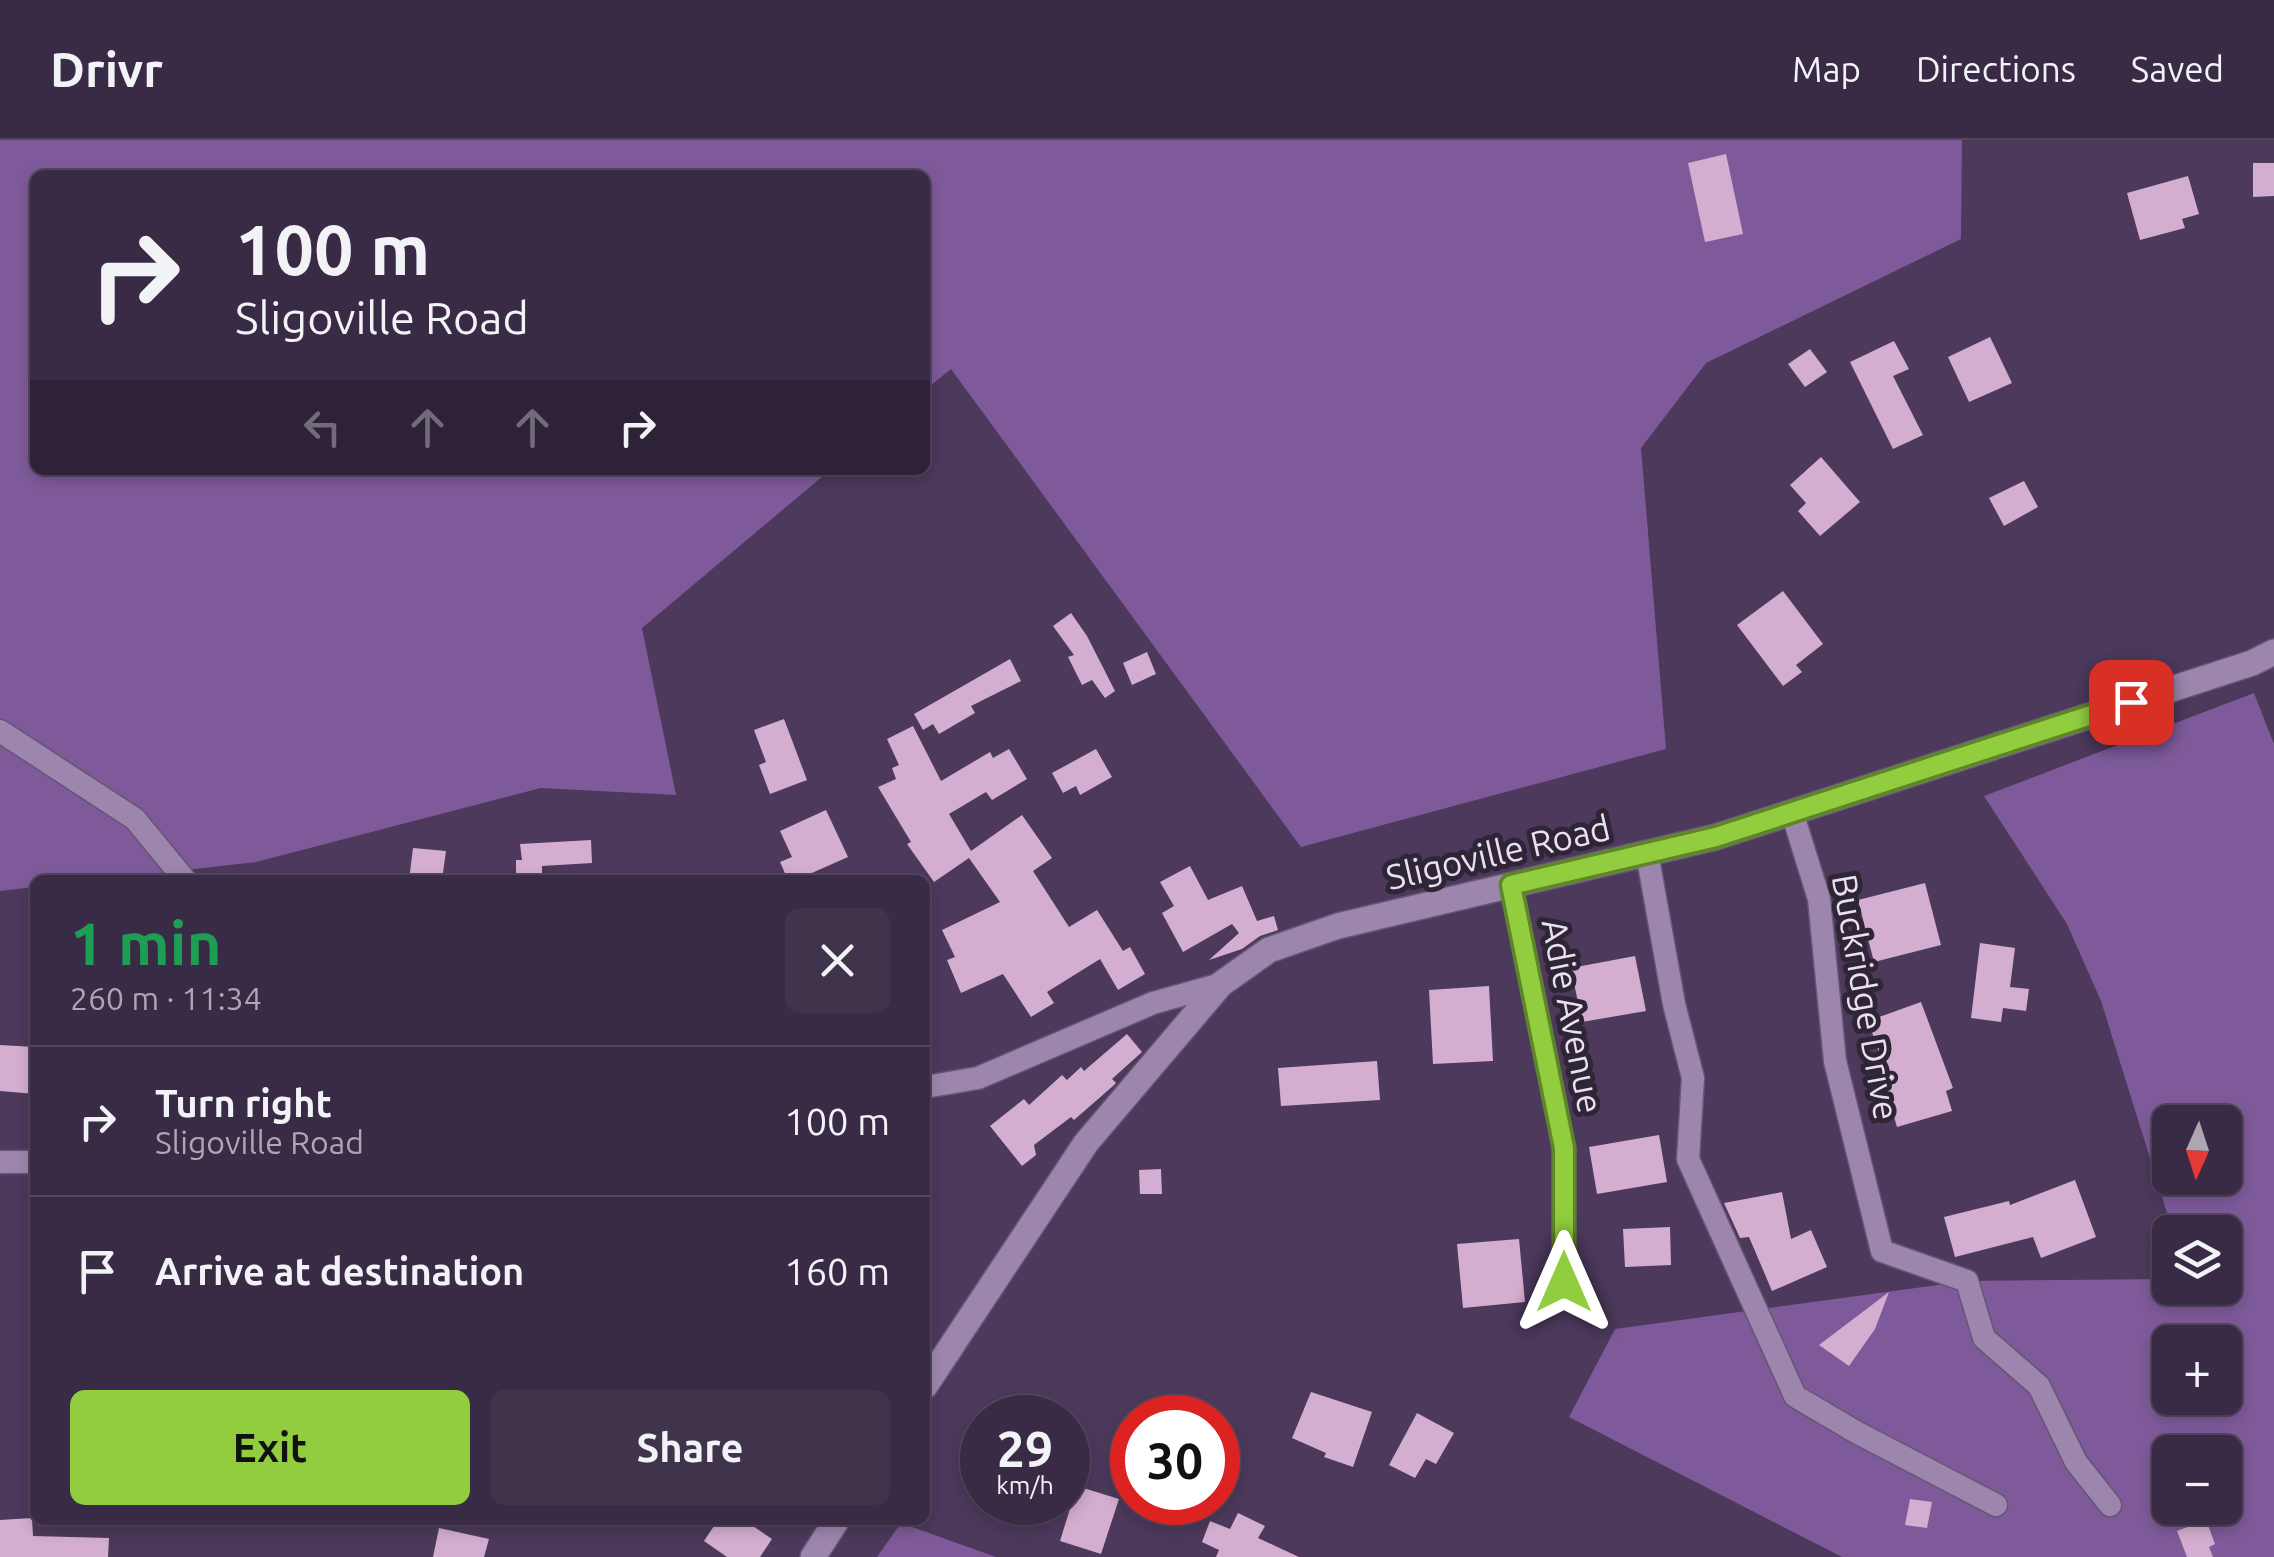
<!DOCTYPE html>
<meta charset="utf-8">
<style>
:root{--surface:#392b45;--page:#40334c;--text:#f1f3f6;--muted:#aba7b3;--line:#53475e;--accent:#92cd3f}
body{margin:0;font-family:Ubuntu,sans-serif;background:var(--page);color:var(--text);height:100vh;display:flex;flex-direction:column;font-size:38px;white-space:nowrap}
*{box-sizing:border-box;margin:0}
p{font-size:32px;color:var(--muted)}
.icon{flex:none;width:55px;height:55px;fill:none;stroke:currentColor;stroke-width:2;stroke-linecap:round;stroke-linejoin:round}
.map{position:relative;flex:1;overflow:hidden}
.drawer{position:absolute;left:30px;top:735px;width:900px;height:650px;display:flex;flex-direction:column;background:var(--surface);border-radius:15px;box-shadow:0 5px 15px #0003,0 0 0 2px var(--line)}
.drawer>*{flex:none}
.hud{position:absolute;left:30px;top:30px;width:900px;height:305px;border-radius:15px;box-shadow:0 5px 15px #0003,0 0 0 2px var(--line);background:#392b45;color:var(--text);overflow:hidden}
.needle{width:65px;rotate:183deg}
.fabs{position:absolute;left:2152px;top:965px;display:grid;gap:20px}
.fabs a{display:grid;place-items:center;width:90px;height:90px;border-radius:15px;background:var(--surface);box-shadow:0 5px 15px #0003,0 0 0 2px var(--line);font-size:50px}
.speed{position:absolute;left:960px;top:1255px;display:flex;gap:20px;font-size:50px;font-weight:700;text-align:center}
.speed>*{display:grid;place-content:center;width:130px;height:130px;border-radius:50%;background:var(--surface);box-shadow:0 5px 15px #0003,0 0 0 2px var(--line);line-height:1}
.speed small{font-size:25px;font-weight:400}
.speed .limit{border:15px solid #d22;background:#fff;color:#111}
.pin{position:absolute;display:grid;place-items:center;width:85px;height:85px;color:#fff;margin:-42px;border-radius:20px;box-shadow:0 5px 15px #0006}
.me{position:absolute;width:110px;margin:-55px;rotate:0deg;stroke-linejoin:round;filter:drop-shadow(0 0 8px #0008)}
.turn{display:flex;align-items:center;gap:35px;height:210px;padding:0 40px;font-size:45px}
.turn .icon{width:130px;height:130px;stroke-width:2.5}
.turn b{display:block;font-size:70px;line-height:85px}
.lanes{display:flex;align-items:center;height:95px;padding:0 40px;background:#0003;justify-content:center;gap:50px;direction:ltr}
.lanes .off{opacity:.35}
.round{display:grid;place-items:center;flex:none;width:105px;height:105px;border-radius:15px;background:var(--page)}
.overview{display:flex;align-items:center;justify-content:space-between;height:170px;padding:0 40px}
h1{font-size:60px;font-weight:700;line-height:75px;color:#1e9e55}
.cta{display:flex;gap:20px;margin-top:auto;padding:20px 40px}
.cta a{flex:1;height:115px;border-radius:15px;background:var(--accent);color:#111;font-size:40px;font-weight:700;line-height:115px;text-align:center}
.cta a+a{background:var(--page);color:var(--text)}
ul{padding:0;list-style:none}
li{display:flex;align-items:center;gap:30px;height:150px;padding:0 40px;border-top:2px solid var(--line)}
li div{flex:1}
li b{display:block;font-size:38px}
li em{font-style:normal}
header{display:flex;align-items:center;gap:60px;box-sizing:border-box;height:140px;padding:0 50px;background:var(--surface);border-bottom:2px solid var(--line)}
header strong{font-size:48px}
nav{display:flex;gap:55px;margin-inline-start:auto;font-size:35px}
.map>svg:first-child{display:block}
</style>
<header>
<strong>Drivr</strong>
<nav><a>Map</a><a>Directions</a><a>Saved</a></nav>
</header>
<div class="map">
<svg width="2274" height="1417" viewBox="0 0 2274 1417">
<rect width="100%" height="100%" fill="#4c395c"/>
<!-- green -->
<g fill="#7e5a9a" fill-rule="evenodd">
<polygon points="0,0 1962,0 1961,99 1706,223 1641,308 1666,609 1301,707 951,229 925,250 925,35 35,35 35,330 830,330 642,488 676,655 541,648 256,722 97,740 35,740 35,747 0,751"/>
<path d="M2254 553 2274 604V1417H1842L1569 1277 1615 1189 1967 1141 2170 1139V1148H2225V1092H2173L2101 861 2067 784 1984 656ZM2170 982H2225V1038H2170ZM2170 1202H2225V1258H2170ZM2170 1312H2225V1368H2170Z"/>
<polygon points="901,1383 996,1417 877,1417"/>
</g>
<!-- building -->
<g fill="#d4aed0">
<polygon points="1726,14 1743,94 1705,102 1688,23"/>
<polygon points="2253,23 2274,23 2274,56 2253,57"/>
<polygon points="2188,36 2199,74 2182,79 2185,88 2140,100 2127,53"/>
<polygon points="1990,197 2012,243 1969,262 1948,217"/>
<polygon points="1894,201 1909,229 1893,236 1923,295 1893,309 1850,222"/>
<polygon points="1810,209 1827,232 1805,247 1788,224"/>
<polygon points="1821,317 1860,362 1820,396 1798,371 1806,363 1790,345"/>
<polygon points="2024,341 2038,367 2004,386 1989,358"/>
<polygon points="1783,451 1823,504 1796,525 1802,532 1783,546 1737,485"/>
<polygon points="1071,473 1087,496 1115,551 1105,558 1092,540 1082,545 1068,517 1074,515 1053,486"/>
<polygon points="1147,512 1156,534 1132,545 1123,523"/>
<polygon points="1010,519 1021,541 971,566 975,573 939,594 933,584 923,590 914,574"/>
<polygon points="784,579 807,640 770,654 759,625 766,622 754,590"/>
<polygon points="913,586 941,641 990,612 993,618 1009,609 1027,639 992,660 986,652 949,674 971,711 1022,675 1052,718 1033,731 1069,787 1097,770 1123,811 1130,807 1145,834 1118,850 1100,819 1047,852 1054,863 1031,877 1003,834 961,853 947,820 955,817 942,790 1000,762 969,718 934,742 907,704 911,702 878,647 896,639 892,628 899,625 887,599"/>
<polygon points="1096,609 1112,637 1080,655 1076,646 1063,653 1052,633"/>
<polygon points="826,670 848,717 796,740 788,740 780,722 792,717 780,691"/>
<polygon points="591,700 592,723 542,726 542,740 516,740 516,720 522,720 520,704"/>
<polygon points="413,708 446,711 442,740 409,740"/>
<polygon points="1190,726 1208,760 1242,746 1257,781 1274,776 1278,790 1260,796 1242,809 1209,820 1239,793 1232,784 1183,812 1162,773 1174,766 1160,742"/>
<polygon points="1925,743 1941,805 1874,822 1858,760"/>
<polygon points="1980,803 2015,808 2010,847 2029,849 2026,871 2003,868 2001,882 1971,878"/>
<polygon points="1635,816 1646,871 1582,882 1571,828"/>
<polygon points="1489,846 1493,921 1433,924 1429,850"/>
<polygon points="1921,862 1953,948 1946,951 1952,971 1897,987 1885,945 1890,944 1868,881"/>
<polygon points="1127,894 1142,912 1112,939 1116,943 1113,946 1074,980 1071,977 1034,1005 1036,1015 1022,1026 990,986 1024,959 1029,965 1062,935 1067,940 1081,927 1084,931"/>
<polygon points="0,905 35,907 35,954 0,951"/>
<polygon points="1377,921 1380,960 1281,966 1278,928"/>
<polygon points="1659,995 1667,1042 1597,1054 1589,1007"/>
<polygon points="1161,1029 1162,1054 1140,1054 1139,1030"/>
<polygon points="2075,1040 2096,1097 2041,1118 2033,1097 1955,1117 1944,1077 2009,1061 2010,1065"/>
<polygon points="1782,1052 1791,1099 1811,1090 1827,1127 1772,1151 1749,1097 1740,1098 1724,1063"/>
<polygon points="1670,1087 1671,1125 1625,1127 1623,1089"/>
<polygon points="1519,1099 1525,1162 1463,1168 1457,1104"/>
<polygon points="1889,1152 1875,1189 1849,1226 1819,1205"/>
<polygon points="1311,1252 1372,1272 1353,1327 1324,1317 1326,1313 1292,1298"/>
<polygon points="1417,1273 1454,1293 1436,1324 1426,1319 1415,1338 1389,1325"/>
<polygon points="1077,1346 1119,1359 1101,1414 1060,1401"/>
<polygon points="1910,1359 1932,1362 1927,1388 1905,1385"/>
<polygon points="1238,1373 1265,1386 1258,1398 1299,1417 1216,1417 1219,1410 1202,1402 1210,1381 1230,1389"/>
<polygon points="32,1378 33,1396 109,1398 108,1417 0,1417 0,1380"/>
<polygon points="718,1380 744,1380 772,1399 760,1417 727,1417 704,1401"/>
<polygon points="2206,1380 2215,1404 2209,1407 2213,1417 2187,1417 2177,1391"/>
<polygon points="439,1388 489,1399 484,1417 433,1417"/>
</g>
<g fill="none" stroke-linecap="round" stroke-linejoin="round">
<defs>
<g id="street">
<polyline points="0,591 135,679 185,740"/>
<polyline points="1792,672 1819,759 1835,921 1882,1111 1967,1141 1984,1198 2039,1246 2076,1322 2110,1365"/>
<polyline points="1647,713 1674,864 1693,938 1688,1019 1795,1256 1856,1292 1996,1365"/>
<polyline points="1511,745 1564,1008 1564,1141"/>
<polyline points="925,947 978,938 1153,863 1221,844"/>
<polyline points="0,1022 35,1022"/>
</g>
<g id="secondary">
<polyline points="925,1246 1086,1003 1221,844 1269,810 1338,786 1716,697 2252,523 2274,512"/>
<polyline points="813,1417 837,1380"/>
</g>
</defs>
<!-- street casing -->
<use href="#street" stroke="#665573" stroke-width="25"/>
<!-- secondary casing -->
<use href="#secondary" stroke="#665573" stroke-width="28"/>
<!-- street -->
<use href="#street" stroke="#9c86ae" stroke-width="22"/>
<!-- secondary -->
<use href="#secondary" stroke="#9c86ae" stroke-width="25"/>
</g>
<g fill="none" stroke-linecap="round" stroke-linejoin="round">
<defs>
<polyline id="route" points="1564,1142 1564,1008 1511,745 1716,697 2131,562"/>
</defs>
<!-- route casing -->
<use href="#route" stroke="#5f8529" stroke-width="25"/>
<!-- route -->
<use href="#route" stroke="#92cd3f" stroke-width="18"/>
</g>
<g text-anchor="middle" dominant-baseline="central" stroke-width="10" stroke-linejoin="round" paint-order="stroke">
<!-- street labels -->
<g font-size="35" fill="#ebdff5" stroke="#2e2535">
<text transform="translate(1498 712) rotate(-13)">Sligoville Road</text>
<text transform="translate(1866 857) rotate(80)">Buckridge Drive</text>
<text transform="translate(1573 876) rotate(79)">Adie Avenue</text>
</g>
</g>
</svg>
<div class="fabs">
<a><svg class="needle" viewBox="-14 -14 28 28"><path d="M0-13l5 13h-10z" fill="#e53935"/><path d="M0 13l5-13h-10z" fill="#aba7b3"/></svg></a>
<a><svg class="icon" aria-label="layers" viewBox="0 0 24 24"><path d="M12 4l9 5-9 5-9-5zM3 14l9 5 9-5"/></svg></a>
<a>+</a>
<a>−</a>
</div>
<div class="speed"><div>29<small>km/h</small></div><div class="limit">30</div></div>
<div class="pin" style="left:2131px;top:562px;background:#d93025"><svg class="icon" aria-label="arrive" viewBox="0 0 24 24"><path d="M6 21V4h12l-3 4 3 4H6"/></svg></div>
<svg class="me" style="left:1564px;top:1142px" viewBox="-20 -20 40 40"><path d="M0-17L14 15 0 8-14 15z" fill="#92cd3f" stroke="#fff" stroke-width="4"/></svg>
<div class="hud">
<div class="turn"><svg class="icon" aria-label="right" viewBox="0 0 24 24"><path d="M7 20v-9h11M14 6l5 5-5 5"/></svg><div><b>100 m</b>Sligoville Road</div></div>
<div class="lanes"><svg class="icon off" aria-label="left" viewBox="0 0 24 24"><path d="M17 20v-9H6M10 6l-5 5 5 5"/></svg><svg class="icon off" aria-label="ahead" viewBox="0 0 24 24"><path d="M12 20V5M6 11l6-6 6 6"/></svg><svg class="icon off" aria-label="ahead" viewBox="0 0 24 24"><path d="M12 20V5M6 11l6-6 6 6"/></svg><svg class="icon" aria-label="right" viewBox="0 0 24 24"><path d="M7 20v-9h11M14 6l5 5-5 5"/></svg></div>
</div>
<section class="drawer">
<div class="overview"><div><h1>1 min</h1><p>260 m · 11:34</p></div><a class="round"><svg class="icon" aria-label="close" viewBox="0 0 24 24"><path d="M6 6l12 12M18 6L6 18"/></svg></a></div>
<ul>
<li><svg class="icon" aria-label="right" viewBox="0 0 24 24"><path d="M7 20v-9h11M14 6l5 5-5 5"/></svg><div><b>Turn right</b><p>Sligoville Road</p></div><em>100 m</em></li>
<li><svg class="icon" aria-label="arrive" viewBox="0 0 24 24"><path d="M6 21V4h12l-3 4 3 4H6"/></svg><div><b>Arrive at destination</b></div><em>160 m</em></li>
</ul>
<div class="cta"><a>Exit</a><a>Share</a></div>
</section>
</div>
